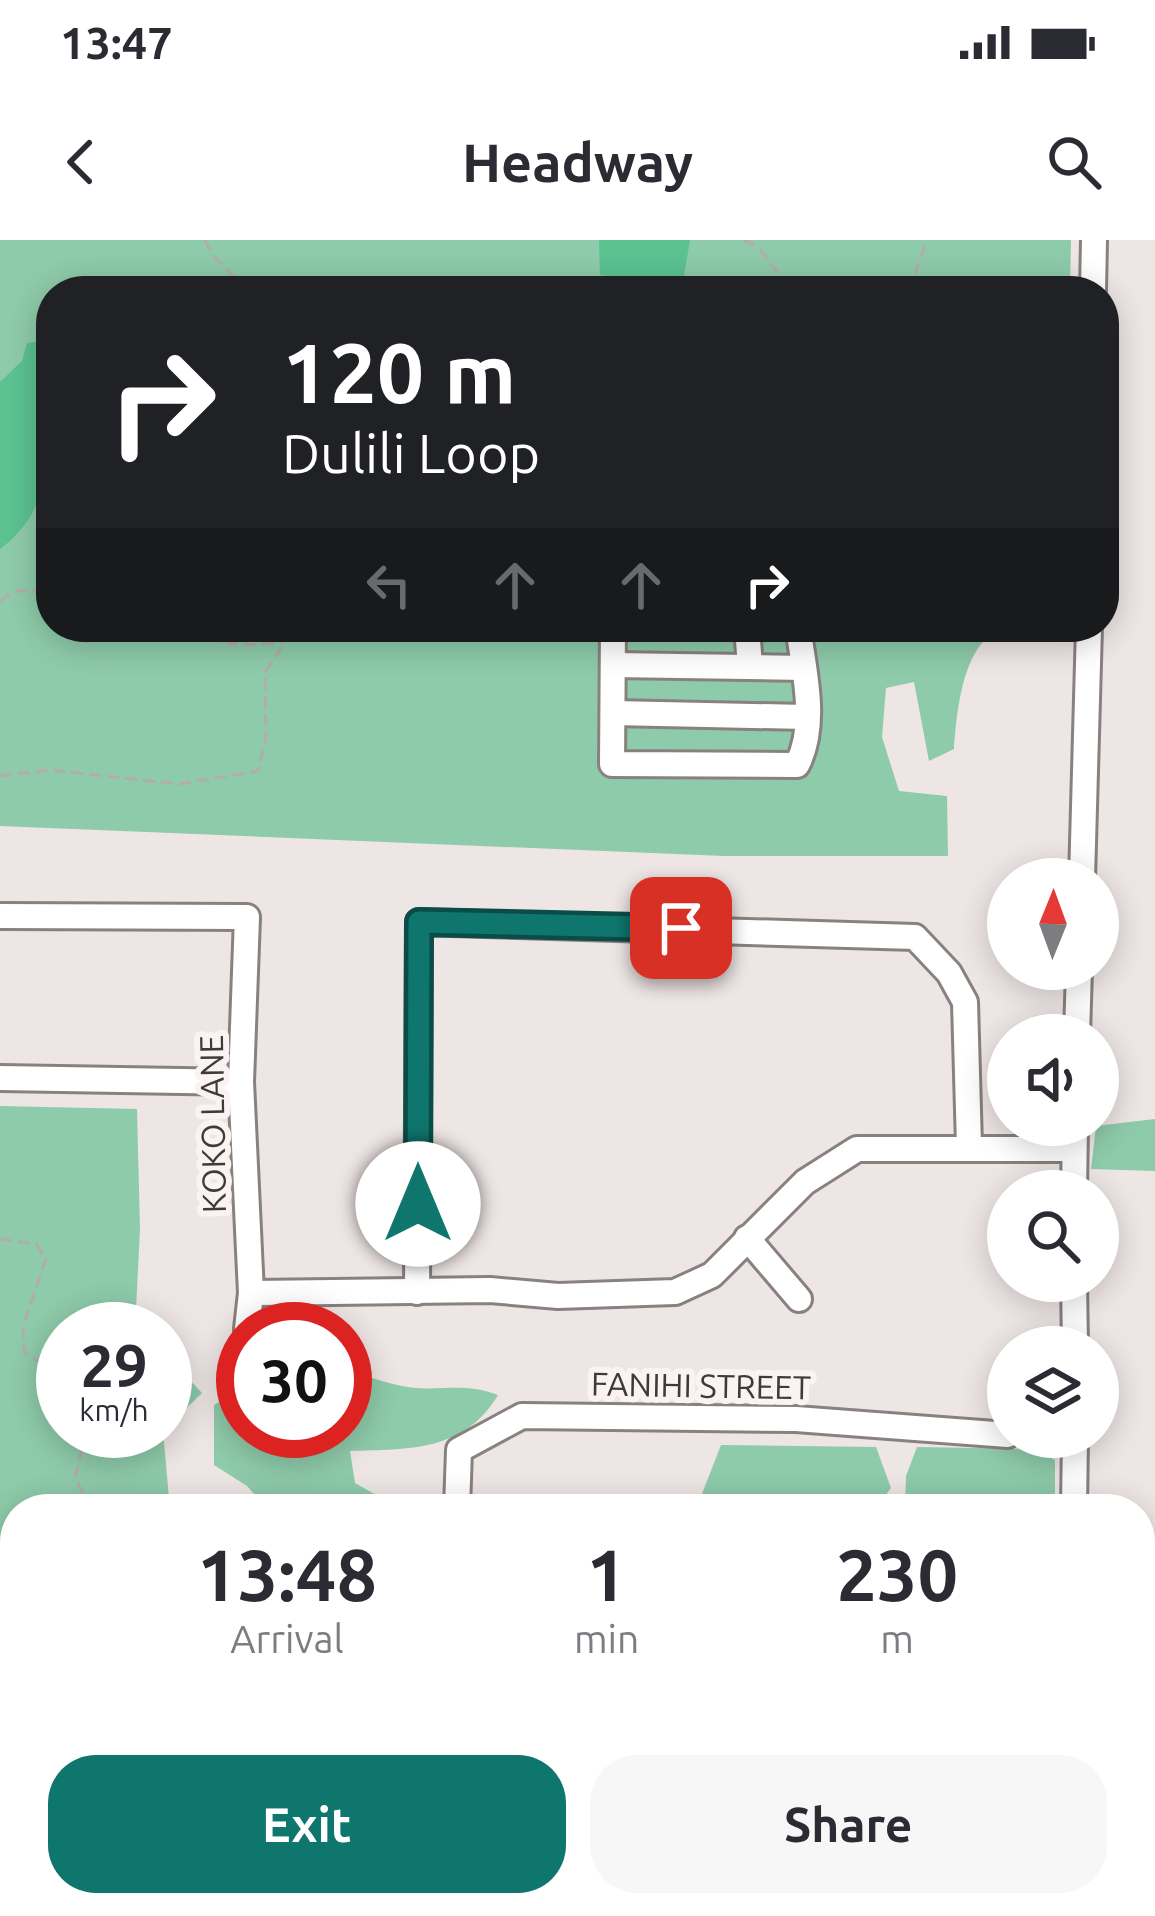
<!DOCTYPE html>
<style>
:root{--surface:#fff;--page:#f7f7f7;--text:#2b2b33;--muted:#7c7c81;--accent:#0f766e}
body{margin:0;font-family:Ubuntu,sans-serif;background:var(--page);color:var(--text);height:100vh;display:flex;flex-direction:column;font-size:45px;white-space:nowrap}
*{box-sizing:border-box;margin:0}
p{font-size:39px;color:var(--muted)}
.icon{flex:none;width:66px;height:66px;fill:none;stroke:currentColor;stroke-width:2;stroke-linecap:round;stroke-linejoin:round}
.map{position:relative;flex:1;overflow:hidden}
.side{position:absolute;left:0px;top:1254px;width:1155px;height:423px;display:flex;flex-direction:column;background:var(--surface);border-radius:48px 48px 0 0;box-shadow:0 6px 30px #0003}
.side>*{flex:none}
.top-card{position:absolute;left:36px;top:36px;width:1083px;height:366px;border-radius:48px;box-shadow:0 6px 30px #0003;background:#202124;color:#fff;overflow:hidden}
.needle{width:78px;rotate:1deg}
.controls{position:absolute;left:987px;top:618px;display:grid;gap:24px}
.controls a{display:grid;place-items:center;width:132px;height:132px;border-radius:50%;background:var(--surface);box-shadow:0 6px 30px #0003;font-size:60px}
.speed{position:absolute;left:36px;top:1062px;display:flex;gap:24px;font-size:60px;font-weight:700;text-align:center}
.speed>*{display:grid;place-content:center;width:156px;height:156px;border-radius:50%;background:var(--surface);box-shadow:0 6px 30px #0003;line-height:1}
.speed small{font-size:30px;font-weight:400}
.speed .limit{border:18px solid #d22;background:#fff;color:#111}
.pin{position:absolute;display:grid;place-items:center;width:102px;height:102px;color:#fff;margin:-51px;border-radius:24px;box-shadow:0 6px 18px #0006}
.me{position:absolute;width:132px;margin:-66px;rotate:0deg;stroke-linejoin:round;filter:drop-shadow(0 0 9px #0008)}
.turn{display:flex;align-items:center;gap:42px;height:252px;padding:0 48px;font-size:54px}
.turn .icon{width:156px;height:156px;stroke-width:2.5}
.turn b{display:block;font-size:84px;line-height:102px}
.lanes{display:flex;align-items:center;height:114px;padding:0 48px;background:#0003;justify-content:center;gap:60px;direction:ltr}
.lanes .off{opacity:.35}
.eta{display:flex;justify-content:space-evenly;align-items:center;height:204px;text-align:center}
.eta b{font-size:72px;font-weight:600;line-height:84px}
.primary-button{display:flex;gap:24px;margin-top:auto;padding:24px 48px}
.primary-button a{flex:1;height:138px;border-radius:48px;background:var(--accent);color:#fff;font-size:48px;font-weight:600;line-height:138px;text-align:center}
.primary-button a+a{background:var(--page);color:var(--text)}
.status{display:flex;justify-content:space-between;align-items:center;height:84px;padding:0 60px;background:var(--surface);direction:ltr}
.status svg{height:33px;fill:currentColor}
header{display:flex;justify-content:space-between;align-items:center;height:156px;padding:0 48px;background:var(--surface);font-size:54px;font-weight:600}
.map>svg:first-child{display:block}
</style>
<div class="status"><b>13:47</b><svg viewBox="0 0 49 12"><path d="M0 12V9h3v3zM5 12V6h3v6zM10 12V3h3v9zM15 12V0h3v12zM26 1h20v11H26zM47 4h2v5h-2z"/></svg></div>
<header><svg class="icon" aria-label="back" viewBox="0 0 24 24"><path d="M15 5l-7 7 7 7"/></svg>Headway<svg class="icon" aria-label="search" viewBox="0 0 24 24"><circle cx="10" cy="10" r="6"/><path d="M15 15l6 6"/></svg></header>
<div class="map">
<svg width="1155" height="1676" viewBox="0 0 1155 1676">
<rect width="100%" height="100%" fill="#eee6e4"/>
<!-- green -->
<g fill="#8ecbaa">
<path d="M0 0H1071L1070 51H51V387H1002C962 405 957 471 954 509L929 521 914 442 886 448 882 497 899 551 947 556 948 616H724L0 586Z"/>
<polygon points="0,866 137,869 140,990 135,1089 63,1089 63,1191 163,1191 170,1269 15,1269 15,1662 276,1662 275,1676 0,1676"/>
<polygon points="1155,879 1155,931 1091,929 1096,886"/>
<polygon points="165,1129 185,1135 202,1153 165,1189"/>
<path d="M345 1134C367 1134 381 1142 402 1146 437 1153 461 1141 498 1155 464 1212 409 1209 350 1211L355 1243 401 1269H267L247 1246 214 1225V1165L243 1147V1191H345Z"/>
<polygon points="721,1205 876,1207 891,1248 875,1269 696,1269"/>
<polygon points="917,1207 1035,1209 1055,1220 1055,1269 905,1269 906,1236"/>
<rect x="1140" y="1523" width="15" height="61"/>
<polygon points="1140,1639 1155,1640 1155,1676 1087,1676 1088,1662 1140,1662"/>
<polygon points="440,1662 733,1662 737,1672 440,1676"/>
<polygon points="761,1662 1042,1662 1042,1676 778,1676"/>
</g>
<!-- water -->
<g fill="#5bc290">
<polygon points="599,0 690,0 684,36 692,51 600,35"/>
<path d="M42 101 51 105C51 176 64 263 0 309V142L22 121 27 103Z"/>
</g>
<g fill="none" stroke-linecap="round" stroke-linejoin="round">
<defs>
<g id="minor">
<polyline points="1093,51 1094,0"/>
<path d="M613 387 612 524 797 525C818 485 804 430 798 387"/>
<polyline points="747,387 750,427"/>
<polyline points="613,425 804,428"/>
<polyline points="613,473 806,477"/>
<polyline points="1082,639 1089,387"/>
<polyline points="0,676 247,677 241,842 251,1053 247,1089"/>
<polyline points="1077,795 1079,729"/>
<polyline points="0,838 241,842"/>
<polyline points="1074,951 1075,885"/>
<polyline points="747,998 799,1059"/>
<polyline points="1074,1041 1075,1107"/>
<polyline points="417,1052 419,682 915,697 949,733 965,762 969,906"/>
<polyline points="251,1053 490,1050 558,1056 675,1052 712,1035 805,942 857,909 1074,909"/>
<polyline points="457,1269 459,1210 522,1176 796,1179 1008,1195"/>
<polyline points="1074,1269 1075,1197"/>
<polyline points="426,1676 426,1662"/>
<polyline points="1067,1676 1067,1662"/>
</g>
</defs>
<!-- minor casing -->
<use href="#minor" stroke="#89817f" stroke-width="30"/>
<!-- path -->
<g stroke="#b3acab" stroke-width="3" stroke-dasharray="12 6" stroke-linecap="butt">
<path d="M205 0C214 23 231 29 244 51"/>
<polyline points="744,0 758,7 792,51"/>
<polyline points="909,51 927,0"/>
<polyline points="0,361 14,351 51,351"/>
<polyline points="67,387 69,396 90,403 141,387"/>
<path d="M156 387C225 404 257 416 326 387"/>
<polyline points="0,536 50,530 179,544 258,531 266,499 265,432 283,405"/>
<polyline points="0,999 36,1004 46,1019 23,1086 24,1112 63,1138"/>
<polyline points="87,1191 75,1237 90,1269"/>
<polyline points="191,1662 195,1676"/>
<polyline points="618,1676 628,1662"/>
<polyline points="720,1676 724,1662"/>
</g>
<!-- minor -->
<use href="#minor" stroke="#fff" stroke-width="24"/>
</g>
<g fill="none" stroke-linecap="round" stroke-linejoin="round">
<defs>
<polyline id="route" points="418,964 419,682 681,688"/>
</defs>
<!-- route casing -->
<use href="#route" stroke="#0a4d48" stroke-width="30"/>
<!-- route -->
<use href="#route" stroke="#0f766e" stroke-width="21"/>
</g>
<g text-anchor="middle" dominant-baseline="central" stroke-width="12" stroke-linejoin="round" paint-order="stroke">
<!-- street labels -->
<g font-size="33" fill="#3d3a39" stroke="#fbf3f1">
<text transform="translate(212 884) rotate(-91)">KOKO LANE</text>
<text transform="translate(701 1145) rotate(1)">FANIHI STREET</text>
</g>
</g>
</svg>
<div class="controls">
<a><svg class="needle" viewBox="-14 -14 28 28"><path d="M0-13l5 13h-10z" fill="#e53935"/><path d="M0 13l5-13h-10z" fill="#7c7c81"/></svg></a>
<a><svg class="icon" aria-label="sound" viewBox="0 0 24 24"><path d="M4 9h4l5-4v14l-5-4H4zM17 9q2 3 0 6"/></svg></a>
<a><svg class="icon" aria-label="search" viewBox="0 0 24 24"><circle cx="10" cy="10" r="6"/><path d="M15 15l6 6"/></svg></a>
<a><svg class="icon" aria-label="layers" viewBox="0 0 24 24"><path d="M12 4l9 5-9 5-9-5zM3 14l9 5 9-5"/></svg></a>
</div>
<div class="speed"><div>29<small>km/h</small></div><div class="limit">30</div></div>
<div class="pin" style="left:681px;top:688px;background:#d93025"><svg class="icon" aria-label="arrive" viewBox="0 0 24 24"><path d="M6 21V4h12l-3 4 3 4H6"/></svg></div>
<svg class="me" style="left:418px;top:964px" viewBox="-20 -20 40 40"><circle r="19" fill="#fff"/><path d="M0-13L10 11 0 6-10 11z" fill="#0f766e"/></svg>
<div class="top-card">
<div class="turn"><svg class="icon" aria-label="right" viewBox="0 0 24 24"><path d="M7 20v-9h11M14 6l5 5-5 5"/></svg><div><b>120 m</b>Dulili Loop</div></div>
<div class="lanes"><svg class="icon off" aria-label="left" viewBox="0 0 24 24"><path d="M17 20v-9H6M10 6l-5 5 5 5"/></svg><svg class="icon off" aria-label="ahead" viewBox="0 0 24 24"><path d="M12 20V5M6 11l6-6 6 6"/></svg><svg class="icon off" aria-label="ahead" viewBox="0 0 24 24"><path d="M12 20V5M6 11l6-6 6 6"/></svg><svg class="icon" aria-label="right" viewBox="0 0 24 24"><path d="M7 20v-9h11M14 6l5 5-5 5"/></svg></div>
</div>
<section class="side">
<div class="eta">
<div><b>13:48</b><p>Arrival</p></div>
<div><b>1</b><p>min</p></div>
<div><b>230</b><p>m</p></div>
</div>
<div class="primary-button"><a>Exit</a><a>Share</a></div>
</section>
</div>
